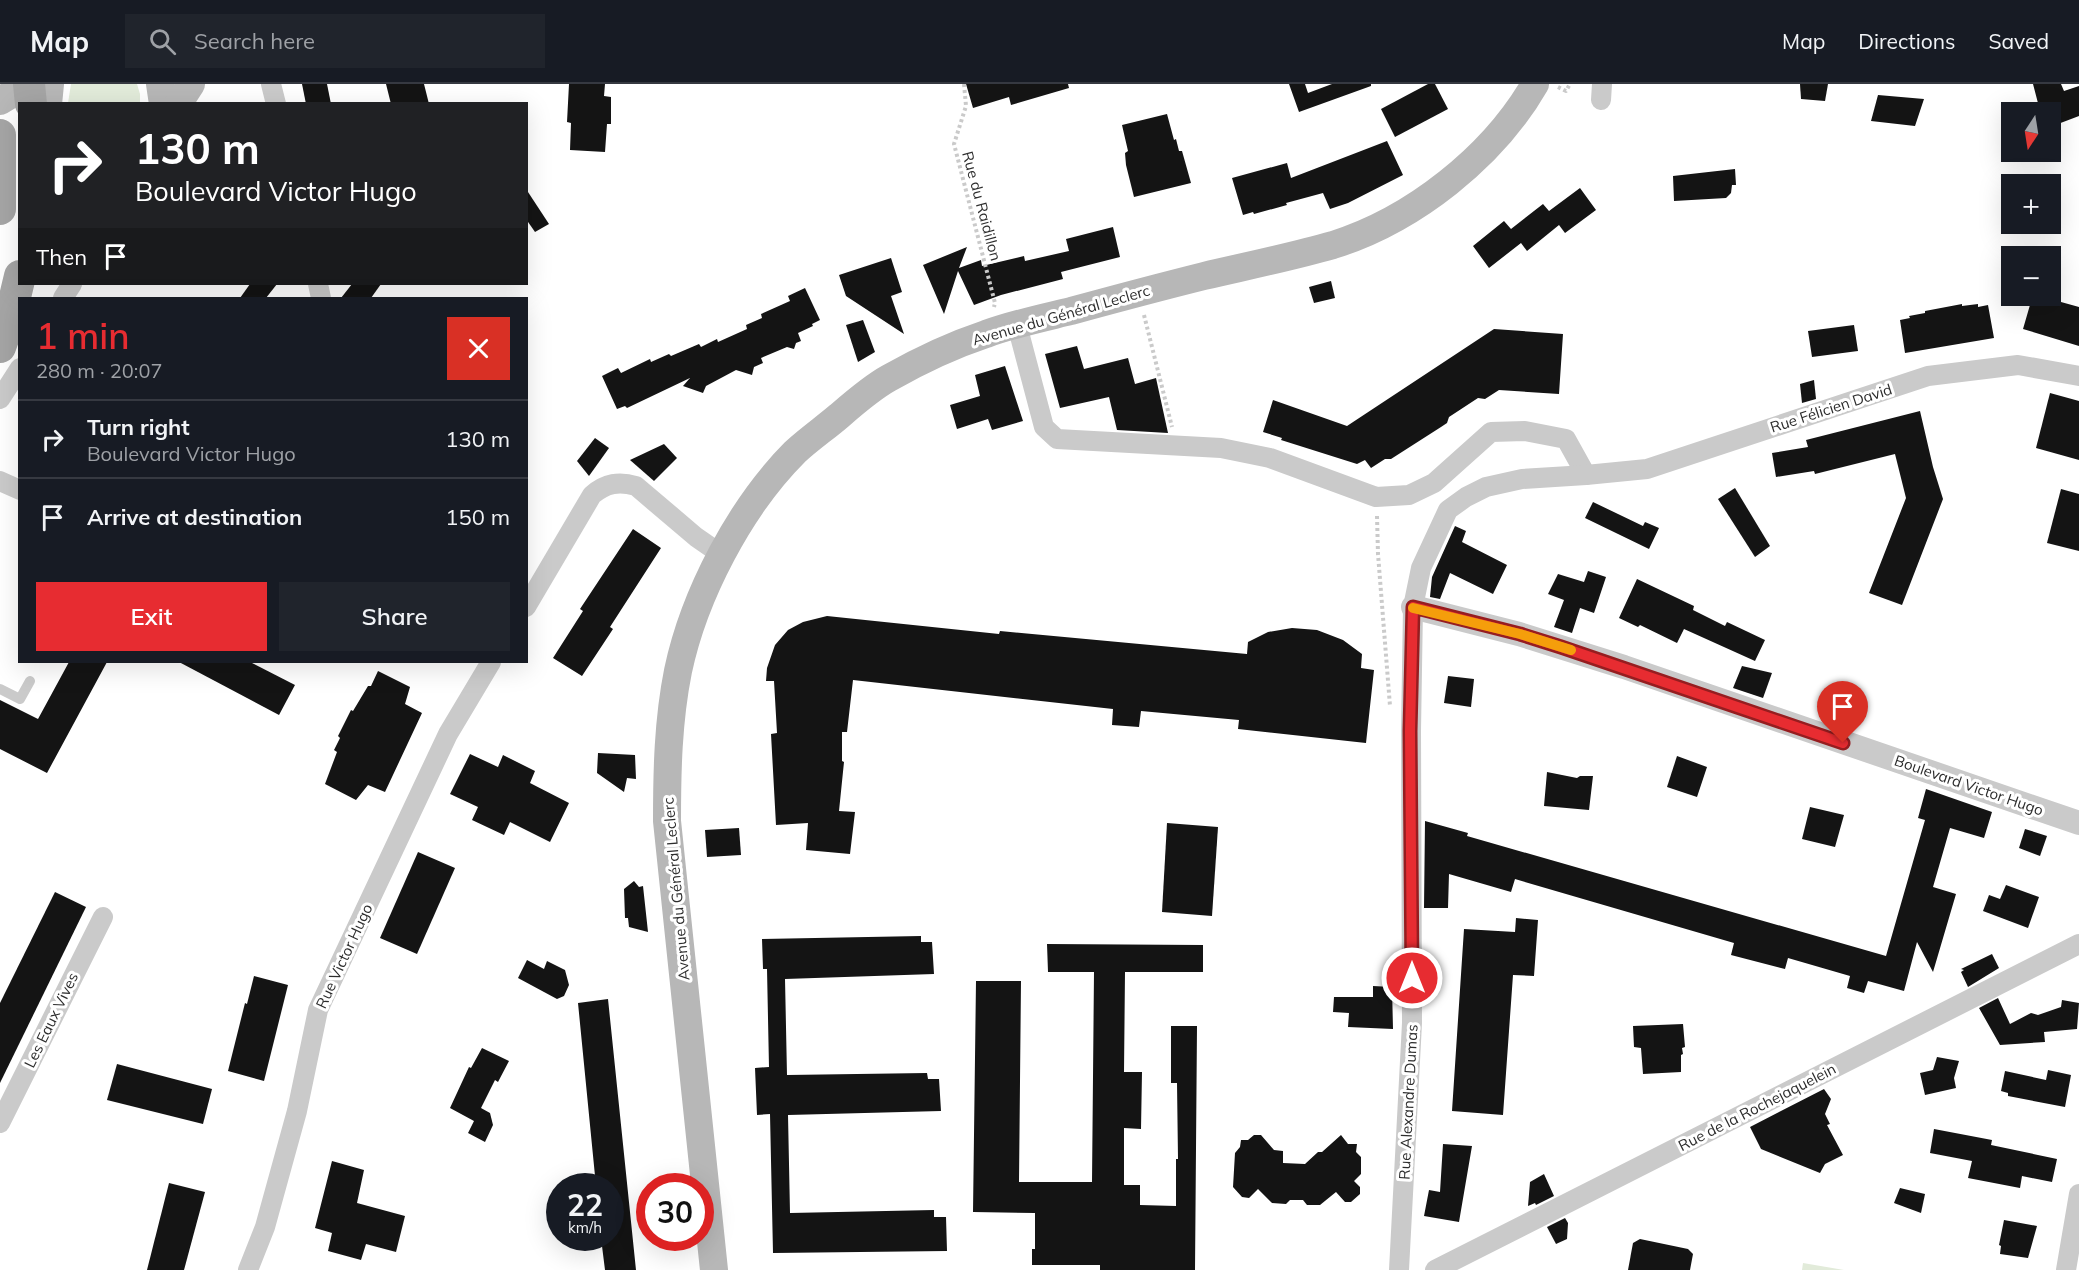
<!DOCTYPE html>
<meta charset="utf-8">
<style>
:root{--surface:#171b24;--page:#20242c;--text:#f1f3f6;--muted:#9ea1a6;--line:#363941;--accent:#e72c31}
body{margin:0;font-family:Mulish,sans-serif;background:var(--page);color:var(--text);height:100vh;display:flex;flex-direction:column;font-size:22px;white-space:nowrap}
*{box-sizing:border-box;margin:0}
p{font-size:20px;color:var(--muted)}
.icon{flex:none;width:33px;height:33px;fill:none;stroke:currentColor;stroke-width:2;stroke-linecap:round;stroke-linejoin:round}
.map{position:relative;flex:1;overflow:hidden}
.side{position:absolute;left:18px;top:213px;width:510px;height:366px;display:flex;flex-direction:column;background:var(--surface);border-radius:0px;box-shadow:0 6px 24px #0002}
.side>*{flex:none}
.top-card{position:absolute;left:18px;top:18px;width:510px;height:183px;border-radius:0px;box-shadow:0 6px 24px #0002;background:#202124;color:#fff;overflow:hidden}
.needle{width:39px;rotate:192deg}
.controls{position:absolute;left:2001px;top:18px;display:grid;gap:12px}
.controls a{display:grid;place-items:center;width:60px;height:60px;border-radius:0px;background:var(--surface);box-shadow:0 6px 24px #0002;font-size:30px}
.speed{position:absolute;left:546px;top:1089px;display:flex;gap:12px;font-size:30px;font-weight:700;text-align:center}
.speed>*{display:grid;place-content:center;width:78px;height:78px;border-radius:50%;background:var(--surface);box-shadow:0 6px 24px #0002;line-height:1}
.speed small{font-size:15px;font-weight:400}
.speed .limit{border:9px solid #d22;background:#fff;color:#111}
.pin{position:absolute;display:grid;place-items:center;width:51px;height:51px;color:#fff;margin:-62px -26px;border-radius:50% 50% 50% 0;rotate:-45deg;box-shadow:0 0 6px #0007}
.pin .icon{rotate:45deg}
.me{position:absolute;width:66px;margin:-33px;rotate:0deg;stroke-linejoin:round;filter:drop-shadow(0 0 4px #0008)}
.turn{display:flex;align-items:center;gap:21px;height:126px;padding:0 18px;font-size:27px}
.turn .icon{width:78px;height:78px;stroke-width:2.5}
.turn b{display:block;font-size:42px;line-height:51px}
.then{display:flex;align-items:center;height:57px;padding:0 18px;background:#0003;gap:12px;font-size:22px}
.round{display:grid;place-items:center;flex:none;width:63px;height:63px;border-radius:0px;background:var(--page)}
.overview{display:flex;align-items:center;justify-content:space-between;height:102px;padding:0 18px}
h1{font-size:36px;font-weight:600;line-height:45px;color:var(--accent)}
.cta{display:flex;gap:12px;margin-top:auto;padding:12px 18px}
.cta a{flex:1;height:69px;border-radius:0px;background:var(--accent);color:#fff;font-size:24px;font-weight:600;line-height:69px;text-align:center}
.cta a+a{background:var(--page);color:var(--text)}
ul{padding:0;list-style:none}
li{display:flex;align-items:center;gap:18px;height:78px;padding:0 18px;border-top:2px solid var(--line)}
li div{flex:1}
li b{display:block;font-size:22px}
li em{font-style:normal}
header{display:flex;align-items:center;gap:36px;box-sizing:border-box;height:84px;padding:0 30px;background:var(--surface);border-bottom:2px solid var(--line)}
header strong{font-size:28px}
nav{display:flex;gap:33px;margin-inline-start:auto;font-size:21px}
.search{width:420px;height:54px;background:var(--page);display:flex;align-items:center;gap:15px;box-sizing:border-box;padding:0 21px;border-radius:0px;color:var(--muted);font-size:22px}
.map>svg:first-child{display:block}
</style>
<header>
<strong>Map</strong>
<div class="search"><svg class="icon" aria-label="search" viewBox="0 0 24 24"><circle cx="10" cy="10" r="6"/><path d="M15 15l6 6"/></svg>Search here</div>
<nav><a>Map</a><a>Directions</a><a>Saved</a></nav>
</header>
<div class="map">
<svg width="2079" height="1186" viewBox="0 0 2079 1186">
<rect width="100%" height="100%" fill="#fff"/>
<!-- green -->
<g fill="#e2ebda">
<polygon points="71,0 137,0 140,10 140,19 68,19"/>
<polygon points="1803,1179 1844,1186 1802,1186"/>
</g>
<!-- building -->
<g fill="#141414">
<polygon points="302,0 327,0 331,20 306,20"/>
<polygon points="386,0 424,0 429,20 391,20"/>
<polygon points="569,0 605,0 604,12 611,13 611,40 607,40 605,68 570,66 571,39 567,38"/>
<polygon points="966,0 1068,0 1069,4 1011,21 1009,13 973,24"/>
<polygon points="1289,0 1305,0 1308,9 1332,0 1371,0 1371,2 1299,28"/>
<polygon points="1428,0 1435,0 1448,25 1395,53 1381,25"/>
<polygon points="1800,0 1828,0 1825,17 1801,15"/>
<polygon points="2033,0 2061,0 2064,7 2079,2 2079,32 2050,43 2050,27 2039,23"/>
<polygon points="1878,11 1924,15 1915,42 1871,37"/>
<polygon points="1167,30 1174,56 1176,55 1179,67 1182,67 1191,99 1134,113 1126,81 1125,69 1128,67 1122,41"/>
<polygon points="1387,57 1403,91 1348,119 1330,125 1323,109 1286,119 1287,121 1254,130 1253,128 1243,131 1232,94 1287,79 1291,94"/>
<polygon points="1735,85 1736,101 1732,101 1731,109 1726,114 1674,117 1673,92"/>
<polygon points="1580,104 1596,126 1565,149 1559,141 1527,167 1521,159 1489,184 1473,162 1504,137 1511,145 1543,120 1549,127"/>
<polygon points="526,105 549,140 535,148 526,135"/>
<polygon points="1113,143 1120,173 1061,188 1063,195 1001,211 974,221 958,187 944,230 923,181 967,163 959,184 981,176 982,182 1024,172 1025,177 1069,167 1066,155"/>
<polygon points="891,174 902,208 891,212 904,250 846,212 839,191"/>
<polygon points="1331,197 1335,214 1314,219 1309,203"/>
<polygon points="250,200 277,200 266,214 240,214"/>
<polygon points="352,200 381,200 371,214 341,214"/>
<polygon points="805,204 820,236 812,240 813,242 798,249 801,257 796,259 794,265 787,263 761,274 763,279 754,283 752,291 736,286 706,302 703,309 683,302 690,294 627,324 625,322 617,325 602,292 618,284 621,289 650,275 651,278 669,270 671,272 699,260 701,263 717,255 718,258 747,245 746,241 762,234 761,230 790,217 788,212"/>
<polygon points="2043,213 2079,223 2079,262 2023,245 2032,214 2042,216"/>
<polygon points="1962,220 1962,222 1978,220 1978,223 1988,221 1994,254 1905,269 1900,236 1910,234 1909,232 1925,229 1925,227"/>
<polygon points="863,236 875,268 858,278 846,241"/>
<polygon points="1854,241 1858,267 1812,273 1808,247"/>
<polygon points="1494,245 1563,250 1559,310 1499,306 1485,315 1478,314 1449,333 1447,339 1441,343 1391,375 1385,375 1371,384 1365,376 1357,380 1281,356 1282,354 1263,348 1273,316 1347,342"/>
<polygon points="1077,262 1084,285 1128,274 1135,300 1156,294 1168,349 1117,346 1109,313 1060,324 1045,270"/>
<polygon points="1005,282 1023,337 992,346 988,335 957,345 950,321 980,312 975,291"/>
<polygon points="1814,296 1816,315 1802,319 1800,300"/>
<polygon points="2050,309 2079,317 2079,376 2036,364"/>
<polygon points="1920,327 1933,383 1943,415 1902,521 1869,509 1906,414 1895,370 1815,390 1814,387 1776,393 1772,369 1808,363 1806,356"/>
<polygon points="595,354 609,364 589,392 577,377"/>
<polygon points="664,360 677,374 654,397 630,376"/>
<polygon points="1735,404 1770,462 1755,473 1718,415"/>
<polygon points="2061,405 2079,410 2079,467 2047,459"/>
<polygon points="1593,418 1643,442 1645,438 1659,444 1649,465 1585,434"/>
<polygon points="1455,442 1466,447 1462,458 1507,481 1493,510 1450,489 1440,515 1430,513 1432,493"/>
<polygon points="633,445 661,464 610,543 613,545 582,592 553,574 583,527 580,525"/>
<polygon points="1588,487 1606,493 1594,529 1580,524 1572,549 1554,543 1564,516 1548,510 1558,490 1584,498"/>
<polygon points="1637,495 1694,522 1693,526 1725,542 1727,538 1765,556 1755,577 1684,545 1677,559 1640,541 1638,543 1619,534"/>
<polygon points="827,532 999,550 1000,547 1247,570 1248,558 1268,548 1292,544 1317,546 1343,556 1362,570 1361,584 1374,586 1366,659 1238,645 1239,636 1141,627 1139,643 1112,641 1113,625 853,596 847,648 842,648 842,677 844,678 839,727 855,728 850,770 806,766 808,739 776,741 771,650 777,649 774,597 766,597 767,584 775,561 788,546 803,538"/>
<polygon points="69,578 107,578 47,689 0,665 0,616 38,635"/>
<polygon points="179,578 250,578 295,601 279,631"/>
<polygon points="1742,582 1772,589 1763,614 1733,604"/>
<polygon points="378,587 410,603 405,620 422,629 385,708 368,701 356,716 325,700 337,668 334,666 340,654 338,652 351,626 353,627 368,602 371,602"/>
<polygon points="1448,592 1474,595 1471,623 1444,619"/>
<polygon points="598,669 635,671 636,695 627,694 624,708 597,689"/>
<polygon points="470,670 498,683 503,671 535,687 530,699 569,719 550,758 510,738 504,751 472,736 478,723 450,710"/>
<polygon points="1677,672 1707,683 1697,713 1667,703"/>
<polygon points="1547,688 1577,694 1580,692 1593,692 1589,726 1544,722"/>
<polygon points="1926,705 1992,728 1984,754 1950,744 1933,803 1956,810 1933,888 1917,858 1904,907 1868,897 1864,909 1847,904 1850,892 1788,874 1785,885 1731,871 1734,859 1515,795 1511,808 1449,790 1448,824 1424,824 1425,737 1468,749 1467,752 1886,872 1925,736 1918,734"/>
<polygon points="1810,723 1844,731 1835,763 1802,755"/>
<polygon points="1167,739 1218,743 1212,832 1162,828"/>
<polygon points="739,744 741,771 707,773 705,746"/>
<polygon points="2025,745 2047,752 2040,772 2019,764"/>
<polygon points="418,768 455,784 417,870 380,854"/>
<polygon points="634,797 639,803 643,802 648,848 629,843 628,834 625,834 624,805"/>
<polygon points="2006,801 2039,813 2028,844 1983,827 1989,811 2000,815"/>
<polygon points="55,808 86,823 0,999 0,919"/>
<polygon points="1516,834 1538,836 1534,892 1513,891 1503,1031 1452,1027 1464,845 1515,848"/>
<polygon points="921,852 921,858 932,858 934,890 785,895 787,991 927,989 928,995 939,995 941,1027 788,1031 790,1129 934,1126 934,1133 946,1133 947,1167 773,1169 770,1030 757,1031 755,984 769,983 767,885 763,885 762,855"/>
<polygon points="1047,860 1203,861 1203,888 1125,888 1124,988 1142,988 1141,1045 1124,1044 1124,1101 1140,1101 1140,1121 1176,1122 1176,1075 1178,1075 1177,999 1171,999 1171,942 1197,942 1195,1186 1100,1186 1100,1181 1032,1181 1032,1165 1035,1165 1035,1129 973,1128 976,897 1021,897 1019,1098 1092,1098 1094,888 1048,888"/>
<polygon points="1992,870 1999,884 1968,903 1961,888 1964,886 1961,885"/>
<polygon points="527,876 544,885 547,877 565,886 569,901 564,912 557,915 518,894"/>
<polygon points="254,892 288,901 264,997 228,987 245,919 247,920"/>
<polygon points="1373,902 1392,903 1393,945 1348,943 1349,929 1333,928 1334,913 1373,913"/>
<polygon points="1998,914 2010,940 2031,929 2038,931 2061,923 2062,916 2079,919 2077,945 2044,948 2045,958 2000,961 1979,924"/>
<polygon points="608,915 636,1186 605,1186 601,1154 610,1154 610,1102 596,1102 578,919"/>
<polygon points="1683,940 1685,963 1682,964 1683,970 1681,971 1681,988 1643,990 1641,964 1634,963 1633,942"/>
<polygon points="482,964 509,977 498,998 495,996 481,1024 490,1029 493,1041 485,1058 468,1049 474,1037 450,1024 469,983 471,984"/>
<polygon points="1937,973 1959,977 1954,994 1956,1004 1925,1011 1920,989 1933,986"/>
<polygon points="117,980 212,1005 203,1040 107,1016"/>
<polygon points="2048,986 2071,991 2065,1023 2008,1012 2008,1009 2001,1007 2005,987 2046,996"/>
<polygon points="1824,1005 1831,1015 1825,1030 1830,1040 1827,1041 1843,1071 1825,1080 1820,1089 1761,1065 1750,1043"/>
<polygon points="1934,1045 1992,1056 1991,1061 2057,1075 2052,1098 2022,1092 2020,1104 1968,1094 1972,1077 1930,1069"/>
<polygon points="1254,1051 1261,1051 1274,1066 1283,1067 1283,1079 1305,1080 1318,1068 1322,1068 1341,1051 1348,1060 1357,1060 1356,1068 1361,1073 1361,1090 1354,1097 1360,1103 1360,1110 1351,1118 1345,1118 1336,1108 1320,1121 1307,1121 1303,1116 1290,1116 1286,1120 1272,1119 1258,1105 1249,1114 1242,1113 1233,1103 1235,1069 1240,1063 1241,1056 1248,1056"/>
<polygon points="1443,1060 1472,1062 1459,1138 1424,1132 1429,1106 1440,1108"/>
<polygon points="332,1077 364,1086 357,1119 405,1132 396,1168 366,1160 361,1176 328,1167 332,1149 315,1144"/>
<polygon points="1544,1090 1554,1112 1536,1121 1535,1119 1528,1122 1530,1098"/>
<polygon points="169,1099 205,1108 184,1186 147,1186"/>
<polygon points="1900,1104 1925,1110 1921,1129 1894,1119"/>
<polygon points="1565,1134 1568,1139 1567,1155 1556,1160 1547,1143"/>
<polygon points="2004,1136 2037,1142 2028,1174 2000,1170 2001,1162 1999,1161"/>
<polygon points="1640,1155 1688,1165 1693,1170 1690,1186 1628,1186 1633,1159"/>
</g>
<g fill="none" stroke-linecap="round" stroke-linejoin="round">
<!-- path -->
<g stroke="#cacaca" stroke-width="4" stroke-dasharray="3 3" stroke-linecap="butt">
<polyline points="964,0 966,22 954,60 995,219 994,223"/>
<polyline points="1558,3 1566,7 1570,0"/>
<polyline points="1144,231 1172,343"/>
<polyline points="1377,432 1378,470 1390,622"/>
</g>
<!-- service -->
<polyline stroke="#cacaca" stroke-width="10" points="0,605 20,615 30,597"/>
<!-- minor -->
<g stroke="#cacaca" stroke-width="20">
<polyline points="271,0 276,20"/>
<polyline points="1601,16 1602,0"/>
<polyline points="318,200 321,214"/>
<polyline points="63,214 72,200"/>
<polyline points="1017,241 1044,343 1057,355 1221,364 1270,374 1376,413 1409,411 1434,399 1491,348 1525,347 1566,355 1586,391"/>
<polyline points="0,315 20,284"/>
<polyline points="0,397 20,406"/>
<path d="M526 523 592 411C606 399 619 397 636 402L696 453 722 471"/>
<polyline points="0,1039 103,833"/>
<polyline points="248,1186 265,1143 297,1027 318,926 448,650 491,578"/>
<polyline points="1399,1186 1412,939 1411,647 1413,523 1421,484 1448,426 1466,413 1486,403 1522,395 1586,391 1647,385 1928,292 2018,281 2079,292"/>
<polyline points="1435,1186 2079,860"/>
<polyline points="2066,1186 2079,1110"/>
</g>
<!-- tertiary -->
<polyline stroke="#cacaca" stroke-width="24" points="1413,523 1519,550 1624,583 2079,739"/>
<!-- secondary -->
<g stroke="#b7b7b7" stroke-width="28">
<polyline points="160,0 163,20"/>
<polyline points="0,17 28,0"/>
<polyline points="48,20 50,0"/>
<polyline points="178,20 191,0"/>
<path d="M714 1186 667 737C667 687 668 637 678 587 694 511 740 423 795 368 809 355 825 344 839 332 854 319 871 304 889 294 919 277 953 261 986 250 1013 240 1042 234 1071 227 1115 215 1160 203 1204 192 1247 182 1291 173 1333 161 1413 136 1493 73 1535 0"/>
</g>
<!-- primary -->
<g stroke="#a5a5a5" stroke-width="32">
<polyline points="29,0 31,20"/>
<polyline points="0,51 0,125"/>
<polyline points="0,263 9,238 20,192"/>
</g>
</g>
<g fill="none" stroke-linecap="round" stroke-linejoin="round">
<defs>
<polyline id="route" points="1412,894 1410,647 1413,523 1520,550 1561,563 1843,659"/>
</defs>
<!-- route casing -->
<use href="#route" stroke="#961d20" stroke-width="15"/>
<!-- route -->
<use href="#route" stroke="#e72c31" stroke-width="10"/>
<!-- slow -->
<polyline stroke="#f59e0b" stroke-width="10" points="1413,524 1520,550 1571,566"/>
</g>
<g text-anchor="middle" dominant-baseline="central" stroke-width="6" stroke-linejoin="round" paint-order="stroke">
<!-- street labels -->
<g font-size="15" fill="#2d2d2d" stroke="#fff">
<text transform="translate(982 122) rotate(75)">Rue du Raidillon</text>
<text transform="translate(1061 231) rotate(-16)">Avenue du Général Leclerc</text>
<text transform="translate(1831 324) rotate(-18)">Rue Félicien David</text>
<text transform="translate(1969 701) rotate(19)">Boulevard Victor Hugo</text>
<text transform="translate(676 805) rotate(-95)">Avenue du Général Leclerc</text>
<text transform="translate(344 872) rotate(-65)">Rue Victor Hugo</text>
<text transform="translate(51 936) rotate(-64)">Les Eaux Vives</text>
<text transform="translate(1408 1018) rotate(-87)">Rue Alexandre Dumas</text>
<text transform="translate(1757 1023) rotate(-27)">Rue de la Rochejaquelein</text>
</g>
</g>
</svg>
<div class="controls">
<a><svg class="needle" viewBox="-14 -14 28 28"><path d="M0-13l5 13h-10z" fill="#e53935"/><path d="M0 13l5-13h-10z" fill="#9ea1a6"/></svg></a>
<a>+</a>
<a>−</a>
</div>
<div class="speed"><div>22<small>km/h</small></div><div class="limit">30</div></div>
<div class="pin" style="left:1843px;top:659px;background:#d93025"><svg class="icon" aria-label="arrive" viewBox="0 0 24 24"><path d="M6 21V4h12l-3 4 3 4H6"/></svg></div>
<svg class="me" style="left:1412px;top:894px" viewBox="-20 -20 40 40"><circle r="17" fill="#e72c31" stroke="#fff" stroke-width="3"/><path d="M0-11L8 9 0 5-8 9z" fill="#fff"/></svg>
<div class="top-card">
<div class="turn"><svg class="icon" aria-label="right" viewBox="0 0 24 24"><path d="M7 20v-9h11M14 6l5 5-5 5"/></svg><div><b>130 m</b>Boulevard Victor Hugo</div></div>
<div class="then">Then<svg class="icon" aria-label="arrive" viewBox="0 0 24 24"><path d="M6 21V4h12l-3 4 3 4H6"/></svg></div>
</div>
<section class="side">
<div class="overview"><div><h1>1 min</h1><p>280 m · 20:07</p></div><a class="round" style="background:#d93025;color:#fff"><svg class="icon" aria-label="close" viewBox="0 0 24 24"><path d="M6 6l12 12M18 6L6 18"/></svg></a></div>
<ul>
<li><svg class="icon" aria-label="right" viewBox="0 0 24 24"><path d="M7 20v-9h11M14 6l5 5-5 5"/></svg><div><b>Turn right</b><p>Boulevard Victor Hugo</p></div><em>130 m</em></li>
<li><svg class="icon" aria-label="arrive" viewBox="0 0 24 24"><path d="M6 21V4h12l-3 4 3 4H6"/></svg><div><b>Arrive at destination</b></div><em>150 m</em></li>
</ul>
<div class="cta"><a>Exit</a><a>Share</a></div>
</section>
</div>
